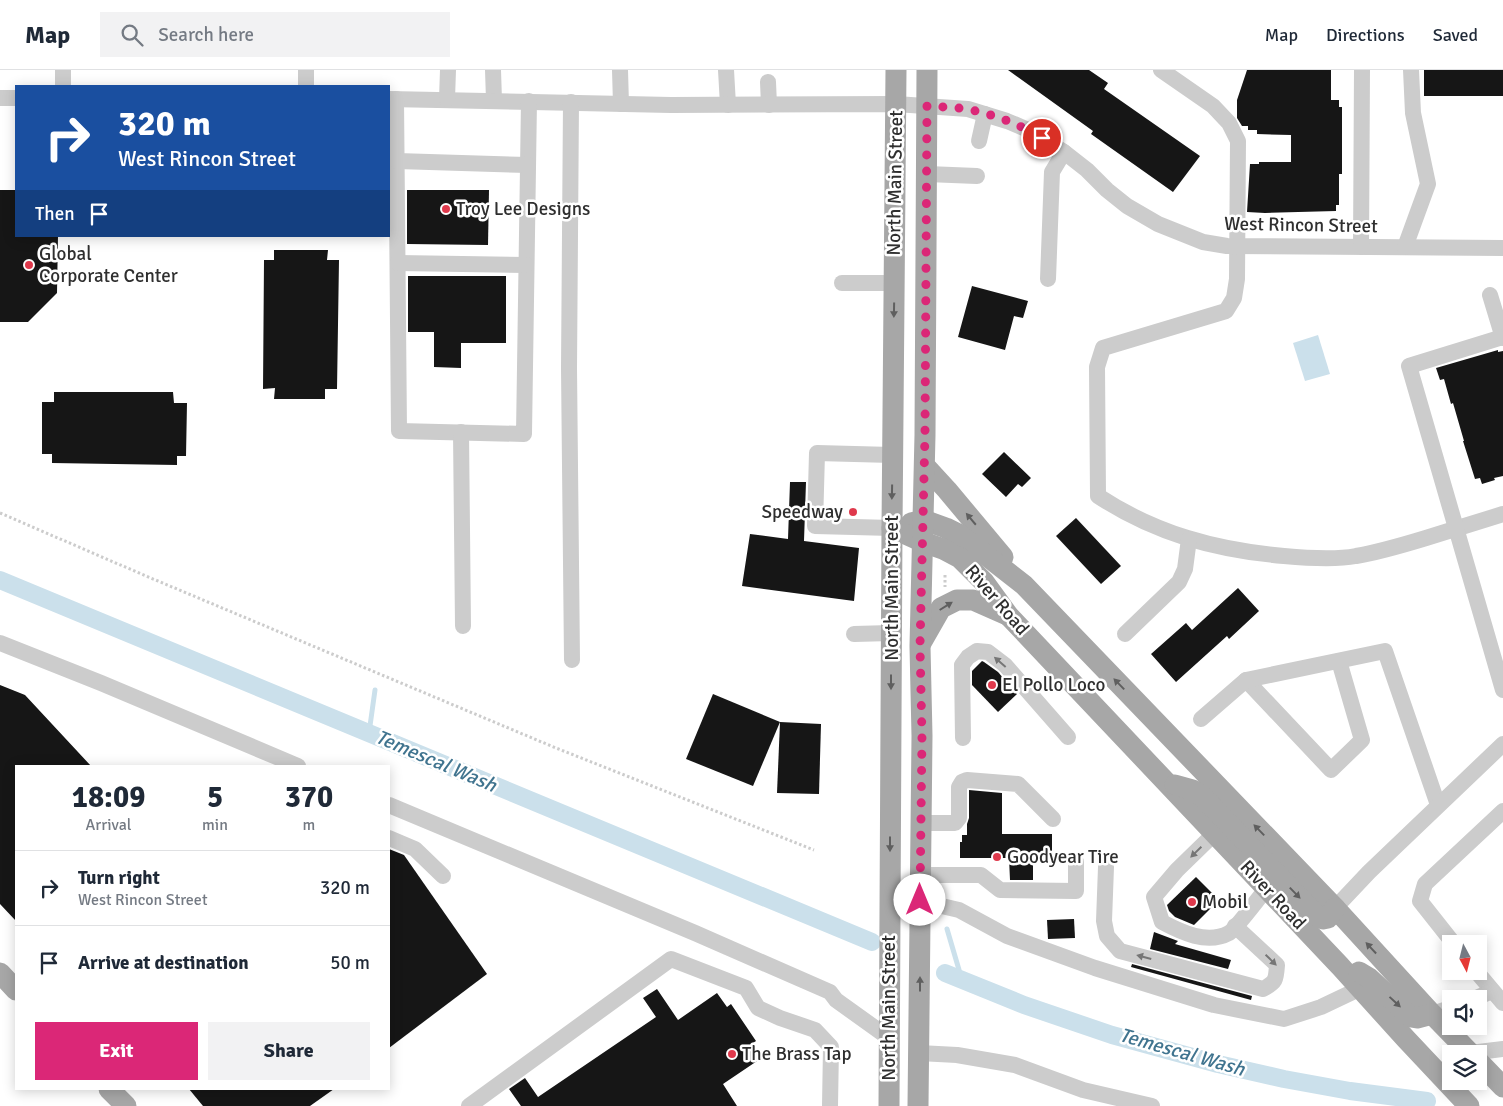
<!DOCTYPE html>
<style>
:root{--surface:#fff;--page:#f2f2f3;--text:#1f2937;--muted:#747a83;--line:#e0e1e3;--accent:#db2777}
body{margin:0;font-family:Signika,sans-serif;background:var(--page);color:var(--text);height:100vh;display:flex;flex-direction:column;font-size:19px;white-space:nowrap}
*{box-sizing:border-box;margin:0}
p{font-size:16px;color:var(--muted)}
.icon{flex:none;width:28px;height:28px;fill:none;stroke:currentColor;stroke-width:2;stroke-linecap:round;stroke-linejoin:round}
.map{position:relative;flex:1;overflow:hidden}
.sheet{position:absolute;left:15px;top:695px;width:375px;height:325px;display:flex;flex-direction:column;background:var(--surface);border-radius:0px;box-shadow:0 2px 12px #0003}
.sheet>*{flex:none}
.top-card{position:absolute;left:15px;top:15px;width:375px;height:152px;border-radius:0px;box-shadow:0 2px 12px #0003;background:#1a4fa0;color:#fff;overflow:hidden}
.needle{width:32px;rotate:173deg}
.buttons{position:absolute;left:1442px;top:865px;display:grid;gap:10px}
.buttons a{display:grid;place-items:center;width:45px;height:45px;border-radius:0px;background:var(--surface);box-shadow:0 2px 12px #0003;font-size:25px}
.pin{position:absolute;display:grid;place-items:center;width:42px;height:42px;color:#fff;margin:-21px;border:2px solid #fff;border-radius:50%;box-shadow:0 1px 5px #0007}
.me{position:absolute;width:55px;margin:-28px;rotate:0deg;stroke-linejoin:round;filter:drop-shadow(0 0 4px #0008)}
.turn{display:flex;align-items:center;gap:18px;height:105px;padding:0 20px;font-size:22px}
.turn .icon{width:65px;height:65px;stroke-width:2.5}
.turn b{display:block;font-size:35px;line-height:42px}
.then{display:flex;align-items:center;height:48px;padding:0 20px;background:#0003;gap:10px;font-size:19px}
.eta{display:flex;justify-content:space-evenly;align-items:center;height:85px;text-align:center}
.eta b{font-size:30px;font-weight:700;line-height:35px}
.cta{display:flex;gap:10px;margin-top:auto;padding:10px 20px}
.cta a{flex:1;height:58px;border-radius:0px;background:var(--accent);color:#fff;font-size:20px;font-weight:700;line-height:58px;text-align:center}
.cta a+a{background:var(--page);color:var(--text)}
ul{padding:0;list-style:none}
li{display:flex;align-items:center;gap:15px;height:75px;padding:0 20px;border-top:1px solid var(--line)}
li div{flex:1}
li b{display:block;font-size:19px}
li em{font-style:normal}
header{display:flex;align-items:center;gap:30px;box-sizing:border-box;height:70px;padding:0 25px;background:var(--surface);border-bottom:1px solid var(--line)}
header strong{font-size:24px}
nav{display:flex;gap:28px;margin-inline-start:auto;font-size:18px}
.search{width:350px;height:45px;background:var(--page);display:flex;align-items:center;gap:12px;box-sizing:border-box;padding:0 18px;border-radius:0px;color:var(--muted);font-size:19px}
.map>svg:first-child{display:block}
</style>
<header>
<strong>Map</strong>
<div class="search"><svg class="icon" aria-label="search" viewBox="0 0 24 24"><circle cx="10" cy="10" r="6"/><path d="M15 15l6 6"/></svg>Search here</div>
<nav><a>Map</a><a>Directions</a><a>Saved</a></nav>
</header>
<div class="map">
<svg width="1503" height="1036" viewBox="0 0 1503 1036">
<rect width="100%" height="100%" fill="#fff"/>
<!-- water -->
<polygon fill="#cbe0eb" points="1318,265 1330,304 1305,311 1293,273"/>
<g fill="none" stroke-linecap="round" stroke-linejoin="round">
<!-- stream -->
<g stroke="#cbe0eb" stroke-width="5">
<polyline points="369,663 375,620"/>
<polyline points="947,859 962,910"/>
</g>
<!-- canal -->
<g stroke="#cbe0eb" stroke-width="18">
<polyline points="0,510 872,872"/>
<polyline points="945,903 1024,935 1112,965 1218,994 1284,1009 1350,1021 1427,1031"/>
</g>
</g>
<!-- building -->
<g fill="#161616">
<polygon points="1008,0 1089,0 1108,13 1104,19 1200,86 1173,122 1091,64 1093,61"/>
<polygon points="1247,0 1331,0 1331,30 1339,30 1339,37 1342,37 1342,104 1339,104 1339,135 1336,135 1336,141 1265,143 1247,142 1250,94 1259,94 1259,92 1291,92 1291,65 1257,64 1257,60 1248,60 1248,56 1242,56 1237,48 1237,30"/>
<rect x="1424" y="0" width="79" height="26"/>
<polygon points="0,120 16,120 16,166 58,166 57,223 28,252 0,252"/>
<polygon points="407,120 489,120 488,175 407,174"/>
<polygon points="274,180 328,180 327,190 339,190 337,319 325,319 325,329 274,329 275,318 263,319 264,190 274,190"/>
<polygon points="408,206 506,206 506,273 461,273 461,298 434,297 434,262 408,262"/>
<polygon points="972,216 1028,231 1023,248 1014,246 1005,280 958,267"/>
<polygon points="1498,280 1498,282 1503,281 1503,406 1494,408 1495,410 1482,414 1480,408 1475,409 1463,371 1464,371 1453,333 1451,334 1444,309 1440,310 1436,298"/>
<polygon points="54,322 173,322 174,333 187,333 186,386 177,386 177,395 52,393 52,384 42,384 42,332 54,332"/>
<polygon points="1004,382 1031,408 1022,417 1018,414 1006,427 982,404"/>
<polygon points="790,412 806,412 804,471 859,478 854,531 742,516 750,464 788,469"/>
<polygon points="1076,448 1121,496 1101,514 1056,466"/>
<polygon points="1238,518 1259,541 1229,569 1227,566 1176,612 1151,584 1186,553 1192,560"/>
<polygon points="982,591 984,592 998,602 1017,624 998,642 972,615 972,601"/>
<polygon points="0,615 25,625 91,696 16,696 16,851 0,834"/>
<polygon points="713,624 780,652 753,716 686,689"/>
<polygon points="780,652 821,654 819,724 777,723"/>
<polygon points="969,720 1002,723 1002,764 1052,764 1052,787 1033,787 1033,810 1010,810 1009,788 960,788 960,772 962,772 962,765 967,765 967,754 969,748"/>
<polygon points="389,779 404,785 487,904 389,978"/>
<polygon points="1196,807 1219,830 1194,855 1175,847 1169,841 1167,835"/>
<polygon points="1074,849 1075,868 1048,869 1047,850"/>
<polygon points="1154,862 1178,871 1175,874 1231,890 1228,899 1150,879"/>
<polygon points="1132,894 1252,926 1251,930 1131,897"/>
<polygon points="657,919 678,950 717,923 727,937 731,934 756,971 753,973 763,987 723,1014 737,1036 521,1036 509,1019 525,1008 538,1027 656,947 643,928"/>
<polygon points="189,1019 334,1019 310,1036 203,1036"/>
</g>
<g fill="none" stroke-linecap="round" stroke-linejoin="round">
<!-- path -->
<g stroke="#ccc" stroke-width="3" stroke-dasharray="2.5 2.5" stroke-linecap="butt">
<polyline points="0,443 146,506 556,678 814,780"/>
<polyline points="945,505 945,517"/>
</g>
<!-- minor -->
<g stroke="#ccc" stroke-width="16">
<polyline points="493,0 494,30"/>
<polyline points="620,0 621,34"/>
<polyline points="726,0 728,35"/>
<path d="M1161 0 1213 36 1229 53 1238 71 1237 209 1234 228 1226 241 1103 278 1097 297 1098 426C1156 464 1216 480 1284 486 1306 488 1335 490 1356 486 1380 482 1403 475 1426 468 1452 460 1477 452 1503 444"/>
<polyline points="768,12 769,35"/>
<polyline points="63,16 63,0"/>
<polyline points="306,16 306,0"/>
<polyline points="0,28 16,28"/>
<polyline points="389,29 671,35 896,34 968,39 1007,51 1026,59 1042,68 1064,82 1087,100 1107,120 1127,136 1158,154 1203,172 1227,176 1503,178"/>
<polyline points="396,29 399,361 524,364 529,31"/>
<polyline points="447,29 448,0"/>
<polyline points="571,32 569,298 572,590"/>
<polyline points="979,71 985,44"/>
<polyline points="397,91 528,95"/>
<polyline points="927,104 977,106"/>
<polyline points="1361,177 1362,0"/>
<polyline points="1405,177 1428,114 1413,43 1411,0"/>
<polyline points="398,193 526,195"/>
<polyline points="1048,209 1052,102 1064,82"/>
<polyline points="842,213 894,213"/>
<polyline points="1490,225 1503,268"/>
<polyline points="1503,267 1409,296 1503,620"/>
<polyline points="461,362 463,556"/>
<polyline points="892,458 815,456 817,383 892,385"/>
<polyline points="854,564 891,563"/>
<polyline points="1125,564 1179,512 1185,499 1189,469"/>
<polyline points="0,573 101,613 298,696"/>
<polyline points="1246,610 1331,700 1362,670 1339,591"/>
<polyline points="1201,649 1246,610 1385,581 1438,735"/>
<polyline points="963,668 962,595 968,587 977,581 988,582 1005,595 1068,667"/>
<polyline points="389,735 695,863 830,922 836,930 889,968"/>
<polyline points="921,753 955,753 959,748 959,717 962,712 967,710 1018,714 1053,749"/>
<path d="M1215 763 1177 800 1154 827 1162 852C1181 862 1207 875 1229 863 1235 860 1260 826 1267 818"/>
<polyline points="389,768 415,779 443,806"/>
<path d="M1106 797 1104 851 1107 866 1120 881 1263 919C1276 912 1276 910 1277 895L1235 856"/>
<polyline points="921,805 981,805 1000,820 1076,821 1076,792"/>
<polyline points="920,831 959,840 1007,866 1095,898 1214,935 1284,949 1321,937 1361,918"/>
<polyline points="1335,838 1369,802 1503,674"/>
<polyline points="1454,874 1420,831 1425,814 1503,741"/>
<polyline points="1476,901 1503,933"/>
<polyline points="1474,929 1492,921"/>
<polyline points="1432,944 1451,938"/>
<polyline points="919,983 957,985 1015,995 1083,1020 1152,1036"/>
<polyline points="1470,983 1503,979"/>
<polyline points="469,1036 671,889 746,918 758,938 780,948 815,960 831,977 830,1036"/>
</g>
<!-- major -->
<g stroke="#a7a7a7" stroke-width="21">
<polyline points="925,396 947,420 1003,487"/>
<polyline points="911,453 924,450 946,458 960,465 1024,515 1335,838 1432,944 1471,984"/>
<polyline points="892,458 923,472 943,479 960,488 984,512 1008,545 1340,896 1406,969 1469,1036"/>
<polyline points="921,573 941,538 957,530 973,530 1007,545"/>
<polyline points="1175,715 1193,720 1204,728 1318,847 1323,849 1328,848 1335,838"/>
<polyline points="1359,902 1369,908 1411,947 1417,948 1432,944"/>
<polyline points="0,903 16,920"/>
<polyline points="1479,992 1503,1017"/>
<polyline points="109,1019 126,1036"/>
<polyline points="889,1036 892,458 896,0"/>
<polyline points="918,1036 922,666 920,576 925,365 927,0"/>
</g>
</g>
<!-- one-way arrows -->
<defs><path id="oneway-solid" d="M-6-.8H1V-3.2L6.5 0L1 3.2V.8H-6Z" transform="scale(1.25)"/></defs>
<g fill="#5f5f5f">
<use href="#oneway-solid" transform="translate(894 240) rotate(91)"/>
<use href="#oneway-solid" transform="translate(892 422) rotate(91)"/>
<use href="#oneway-solid" transform="translate(971 449) rotate(-130)"/>
<use href="#oneway-solid" transform="translate(946 536) rotate(-32)"/>
<use href="#oneway-solid" transform="translate(891 612) rotate(90)"/>
<use href="#oneway-solid" transform="translate(1119 614) rotate(-134)"/>
<use href="#oneway-solid" transform="translate(1259 760) rotate(-134)"/>
<use href="#oneway-solid" transform="translate(890 774) rotate(90)"/>
<use href="#oneway-solid" transform="translate(1295 823) rotate(46)"/>
<use href="#oneway-solid" transform="translate(1371 878) rotate(-133)"/>
<use href="#oneway-solid" transform="translate(920 914) rotate(-90)"/>
<use href="#oneway-solid" transform="translate(1395 932) rotate(43)"/>
</g>
<g fill="#767676">
<use href="#oneway-solid" transform="translate(1000 592) rotate(-139)"/>
<use href="#oneway-solid" transform="translate(1196 782) rotate(136)"/>
<use href="#oneway-solid" transform="translate(1144 887) rotate(-165)"/>
<use href="#oneway-solid" transform="translate(1271 890) rotate(44)"/>
</g>
<g fill="none" stroke-linecap="round" stroke-linejoin="round">
<!-- route -->
<path stroke="#db2777" stroke-width="9" stroke-dasharray="0 16.2" d="M920 830 922 666 920 576 925 364 927 36C940 37 953 37 966 39 993 44 1019 54 1042 68"/>
</g>
<!-- markers -->
<g fill="#df394c" stroke="#fff" stroke-width="2">
<circle cx="446" cy="139" r="5"/>
<circle cx="29" cy="195" r="5"/>
<circle cx="853" cy="442" r="5"/>
<circle cx="992" cy="615" r="5"/>
<circle cx="997" cy="787" r="5"/>
<circle cx="1192" cy="832" r="5"/>
<circle cx="732" cy="984" r="5"/>
</g>
<g text-anchor="middle" dominant-baseline="central" stroke-width="5" stroke-linejoin="round" paint-order="stroke">
<!-- street labels -->
<g font-size="19" fill="#2f2f2f" stroke="#fff">
<text transform="translate(895 113) rotate(-89)">North Main Street</text>
<text transform="translate(1301 155) rotate(1)">West Rincon Street</text>
<text transform="translate(892 518) rotate(-90)">North Main Street</text>
<text transform="translate(997 530) rotate(49)">River Road</text>
<text transform="translate(1273 825) rotate(47)">River Road</text>
<text transform="translate(889 938) rotate(-90)">North Main Street</text>
</g>
<!-- poi labels -->
<g font-size="19" fill="#2f2f2f" stroke="#fff" text-anchor="start">
<text x="456" y="139">Troy Lee Designs</text>
<text x="39" y="184">Global<tspan x="39" dy="22">Corporate Center</tspan></text>
<text x="843" y="442" text-anchor="end">Speedway</text>
<text x="1002" y="615">El Pollo Loco</text>
<text x="1007" y="787">Goodyear Tire</text>
<text x="1202" y="832">Mobil</text>
<text x="742" y="984">The Brass Tap</text>
</g>
<!-- water labels -->
<g font-size="20" font-style="italic" fill="#40748f" stroke="#fff">
<text transform="translate(436 691) rotate(23)">Temescal Wash</text>
<text transform="translate(1182 982) rotate(16)">Temescal Wash</text>
</g>
</g>
</svg>
<div class="buttons">
<a><svg class="needle" viewBox="-14 -14 28 28"><path d="M0-13l5 13h-10z" fill="#e53935"/><path d="M0 13l5-13h-10z" fill="#747a83"/></svg></a>
<a><svg class="icon" aria-label="sound" viewBox="0 0 24 24"><path d="M4 9h4l5-4v14l-5-4H4zM17 9q2 3 0 6"/></svg></a>
<a><svg class="icon" aria-label="layers" viewBox="0 0 24 24"><path d="M12 4l9 5-9 5-9-5zM3 14l9 5 9-5"/></svg></a>
</div>
<div class="pin" style="left:1042px;top:68px;background:#d93025"><svg class="icon" aria-label="arrive" viewBox="0 0 24 24"><path d="M6 21V4h12l-3 4 3 4H6"/></svg></div>
<svg class="me" style="left:920px;top:830px" viewBox="-20 -20 40 40"><circle r="19" fill="#fff"/><path d="M0-13L10 11 0 6-10 11z" fill="#db2777"/></svg>
<div class="top-card">
<div class="turn"><svg class="icon" aria-label="right" viewBox="0 0 24 24"><path d="M7 20v-9h11M14 6l5 5-5 5"/></svg><div><b>320 m</b>West Rincon Street</div></div>
<div class="then">Then<svg class="icon" aria-label="arrive" viewBox="0 0 24 24"><path d="M6 21V4h12l-3 4 3 4H6"/></svg></div>
</div>
<section class="sheet">
<div class="eta">
<div><b>18:09</b><p>Arrival</p></div>
<div><b>5</b><p>min</p></div>
<div><b>370</b><p>m</p></div>
</div>
<ul>
<li><svg class="icon" aria-label="right" viewBox="0 0 24 24"><path d="M7 20v-9h11M14 6l5 5-5 5"/></svg><div><b>Turn right</b><p>West Rincon Street</p></div><em>320 m</em></li>
<li><svg class="icon" aria-label="arrive" viewBox="0 0 24 24"><path d="M6 21V4h12l-3 4 3 4H6"/></svg><div><b>Arrive at destination</b></div><em>50 m</em></li>
</ul>
<div class="cta"><a>Exit</a><a>Share</a></div>
</section>
</div>
